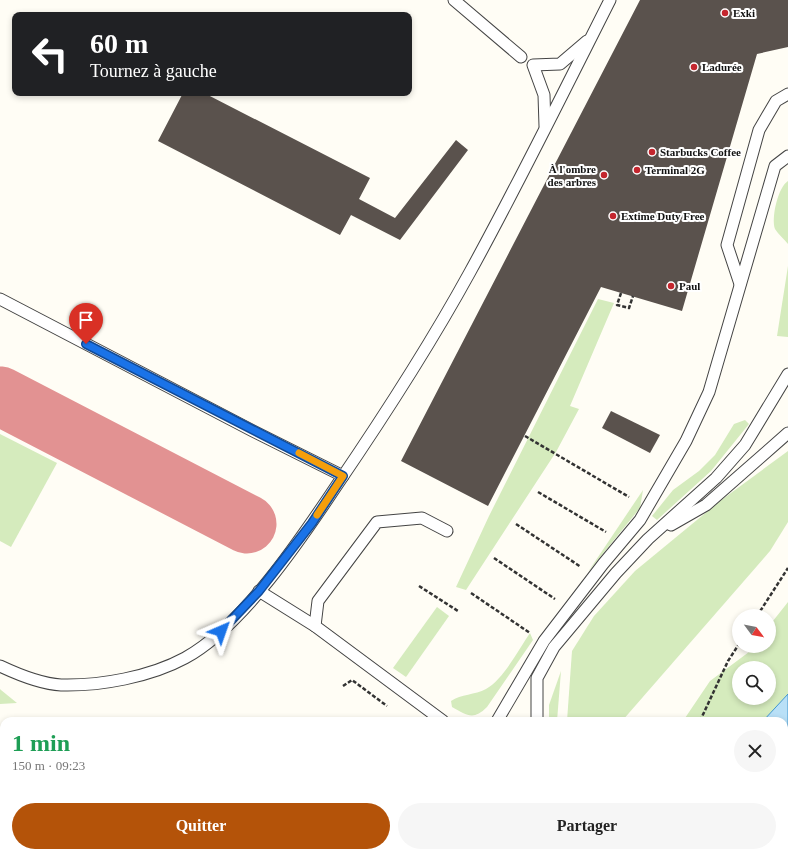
<!DOCTYPE html>
<html lang="fr">
<meta charset="utf-8">
<style>
:root{--surface:#fff;--page:#f6f6f6;--text:#222;--muted:#767676;--accent:#b45309}
body{margin:0;font-family:Georgia,serif;background:var(--page);color:var(--text);height:100vh;display:flex;flex-direction:column;font-size:15px;white-space:nowrap}
*{box-sizing:border-box;margin:0}
p{font-size:13px;color:var(--muted)}
.icon{flex:none;width:22px;height:22px;fill:none;stroke:currentColor;stroke-width:2;stroke-linecap:round;stroke-linejoin:round}
.map{position:relative;flex:1;overflow:hidden}
.panel{position:absolute;left:0px;top:717px;width:788px;height:140px;display:flex;flex-direction:column;background:var(--surface);border-radius:12px 12px 0 0;box-shadow:0 2px 6px #0003}
.panel>*{flex:none}
.banner{position:absolute;left:12px;top:12px;width:400px;height:84px;border-radius:8px;box-shadow:0 2px 6px #0003;background:#202124;color:#fff;overflow:hidden}
.needle{width:26px;rotate:122deg}
.controls{position:absolute;left:732px;top:609px;display:grid;gap:8px}
.controls a{display:grid;place-items:center;width:44px;height:44px;border-radius:50%;background:var(--surface);box-shadow:0 2px 6px #0003;font-size:20px}
.pin{position:absolute;display:grid;place-items:center;width:34px;height:34px;color:#fff;margin:-41px -17px;border-radius:50% 50% 50% 0;rotate:-45deg;box-shadow:0 0 4px #0007}
.pin .icon{rotate:45deg}
.me{position:absolute;width:44px;margin:-22px;rotate:43deg;stroke-linejoin:round;filter:drop-shadow(0 0 3px #0008)}
.turn{display:flex;align-items:center;gap:14px;height:84px;padding:0 12px;font-size:18px}
.turn .icon{width:52px;height:52px;stroke-width:2.5}
.turn b{display:block;font-size:28px;line-height:34px}
.round{display:grid;place-items:center;flex:none;width:42px;height:42px;border-radius:21px;background:var(--page)}
.headline{display:flex;align-items:center;justify-content:space-between;height:68px;padding:0 12px}
h1{font-size:24px;font-weight:700;line-height:30px;color:#1e9e55}
.button{display:flex;gap:8px;margin-top:auto;padding:8px 12px}
.button a{flex:1;height:46px;border-radius:24px;background:var(--accent);color:#fff;font-size:16px;font-weight:700;line-height:46px;text-align:center}
.button a+a{background:var(--page);color:var(--text)}
.map>svg:first-child{display:block}
</style>
<div class="map">
<svg width="788" height="857" viewBox="0 0 788 857">
<rect width="100%" height="100%" fill="#fffdf5"/>
<!-- green -->
<g fill="#d5ebbd" fill-rule="evenodd">
<path d="M788 181V244C784 239 778 234 775 229 771 218 778 187 788 181Z"/>
<polygon points="788,266 788,337 777,336"/>
<polygon points="598,299 614,303 570,406 579,409 556,452 466,590 456,587 489,516"/>
<polygon points="745,420 749,424 711,471 657,520 652,516 673,490 699,471 715,455 734,424"/>
<polygon points="0,434 57,463 11,547 0,541"/>
<polygon points="788,451 788,522 770,551 622,721 567,721 572,651 594,616 635,571 720,501"/>
<polygon points="643,490 640,508 588,572"/>
<path d="M788 602V694L763 721H683L710 681 749 652 753 646H769V626ZM739 668H769V698H739Z"/>
<polygon points="437,607 449,616 406,677 393,668"/>
<path d="M530 633 533 640 487 707C473 721 467 715 452 707L451 701C461 694 475 695 486 689 503 680 519 649 530 633Z"/>
<polygon points="561,671 557,721 549,721 549,705"/>
<polygon points="0,689 1,690 17,703 0,704"/>
<polygon points="788,765 788,857 712,857 715,853 784,853 784,770"/>
<polygon points="398,853 565,853 570,857 393,857"/>
</g>
<!-- water -->
<g fill="#b9e0f7" stroke="#3f96cf">
<polygon points="788,694 788,765 784,770 784,721 763,721"/>
<polygon points="643,853 715,853 712,857 639,857"/>
</g>
<g fill="none" stroke-linecap="round" stroke-linejoin="round">
<!-- taxiway -->
<polyline stroke="#e29292" stroke-width="59" points="0,396 247,524"/>
</g>
<!-- building -->
<g fill="#5a524d">
<polygon points="640,0 788,0 788,47 757,54 682,311 601,287 488,506 401,461"/>
<polygon points="183,93 204,93 370,178 359,199 395,218 456,140 468,150 400,240 351,215 340,235 158,141"/>
<polygon points="611,411 660,435 650,453 602,428"/>
</g>
<g fill="none" stroke-linecap="round" stroke-linejoin="round">
<defs>
<g id="lane">
<polyline points="454,0 521,57"/>
<polyline points="545,126 544,95 533,65 560,64 587,41"/>
<polyline points="740,284 727,245 759,130 776,101 788,94"/>
<polyline points="0,299 253,431 343,476"/>
<polyline points="671,525 706,505 788,433"/>
<polyline points="259,591 315,626"/>
<path d="M0 666C17 674 42 684 61 685 100 686 150 677 185 658 242 627 301 539 337 485 384 416 430 345 470 272 519 183 564 91 610 0"/>
<polyline points="443,721 315,626 318,601 377,522 422,518 447,531"/>
<polyline points="497,721 544,641 603,564 640,520 686,441 709,392 775,166 788,156"/>
<polyline points="537,721 537,678 554,647 616,573 648,539 716,478 745,445 788,374"/>
<polyline points="784,819 788,815"/>
<polyline points="377,857 380,853"/>
<polyline points="751,857 754,853"/>
</g>
<polyline id="street" points="614,853 620,857"/>
</defs>
<!-- lane casing -->
<use href="#lane" stroke="#444" stroke-width="13"/>
<!-- street casing -->
<use href="#street" stroke="#444" stroke-width="24"/>
<!-- path -->
<g stroke="#333" stroke-width="2.5" stroke-dasharray="4 2" stroke-linecap="butt">
<polyline points="621,293 617,305 629,308 633,296"/>
<polyline points="525,436 629,497"/>
<polyline points="538,492 606,532"/>
<polyline points="516,524 581,567"/>
<polyline points="494,558 555,599"/>
<polyline points="419,586 458,611"/>
<polyline points="471,593 530,633"/>
<polyline points="757,616 788,568"/>
<polyline points="343,686 352,680 387,706"/>
<polyline points="700,721 728,661 739,644"/>
<polyline points="0,787 4,791"/>
<polyline points="68,853 72,857"/>
<polyline points="316,853 316,854"/>
</g>
<!-- lane -->
<use href="#lane" stroke="#fff" stroke-width="11"/>
<!-- street -->
<use href="#street" stroke="#fff" stroke-width="22"/>
</g>
<g fill="none" stroke-linecap="round" stroke-linejoin="round">
<defs>
<polyline id="route" points="86,344 343,476 312,523 259,591 221,631"/>
</defs>
<!-- route casing -->
<use href="#route" stroke="#114b97" stroke-width="10"/>
<!-- route -->
<use href="#route" stroke="#1a73e8" stroke-width="7"/>
<!-- slow -->
<polyline stroke="#f59e0b" stroke-width="7" points="299,453 343,476 317,515"/>
</g>
<!-- markers -->
<g fill="#c4262e" stroke="#fff" stroke-width="1.5">
<circle cx="725" cy="13" r="4"/>
<circle cx="694" cy="67" r="4"/>
<circle cx="652" cy="152" r="4"/>
<circle cx="637" cy="170" r="4"/>
<circle cx="604" cy="175" r="4"/>
<circle cx="613" cy="216" r="4"/>
<circle cx="671" cy="286" r="4"/>
</g>
<g text-anchor="middle" dominant-baseline="central" stroke-width="4" stroke-linejoin="round" paint-order="stroke">
<!-- poi labels -->
<g font-size="11" font-weight="bold" fill="#111" stroke="#fff" text-anchor="start">
<text x="733" y="13">Exki</text>
<text x="702" y="67">Ladurée</text>
<text x="660" y="152">Starbucks Coffee</text>
<text x="596" y="169" text-anchor="end">À l'ombre<tspan x="596" dy="13">des arbres</tspan></text>
<text x="645" y="170">Terminal 2G</text>
<text x="621" y="216">Extime Duty Free</text>
<text x="679" y="286">Paul</text>
</g>
</g>
</svg>
<div class="controls">
<a><svg class="needle" viewBox="-14 -14 28 28"><path d="M0-13l5 13h-10z" fill="#e53935"/><path d="M0 13l5-13h-10z" fill="#767676"/></svg></a>
<a><svg class="icon" aria-label="search" viewBox="0 0 24 24"><circle cx="10" cy="10" r="6"/><path d="M15 15l6 6"/></svg></a>
</div>
<div class="pin" style="left:86px;top:344px;background:#d93025"><svg class="icon" aria-label="arrive" viewBox="0 0 24 24"><path d="M6 21V4h12l-3 4 3 4H6"/></svg></div>
<svg class="me" style="left:221px;top:631px" viewBox="-20 -20 40 40"><path d="M0-17L14 15 0 8-14 15z" fill="#1a73e8" stroke="#fff" stroke-width="4"/></svg>
<div class="banner">
<div class="turn"><svg class="icon" aria-label="left" viewBox="0 0 24 24"><path d="M17 20v-9H6M10 6l-5 5 5 5"/></svg><div><b>60 m</b>Tournez à gauche</div></div>
</div>
<section class="panel">
<div class="headline"><div><h1>1 min</h1><p>150 m · 09:23</p></div><a class="round"><svg class="icon" aria-label="close" viewBox="0 0 24 24"><path d="M6 6l12 12M18 6L6 18"/></svg></a></div>
<div class="button"><a>Quitter</a><a>Partager</a></div>
</section>
</div>
